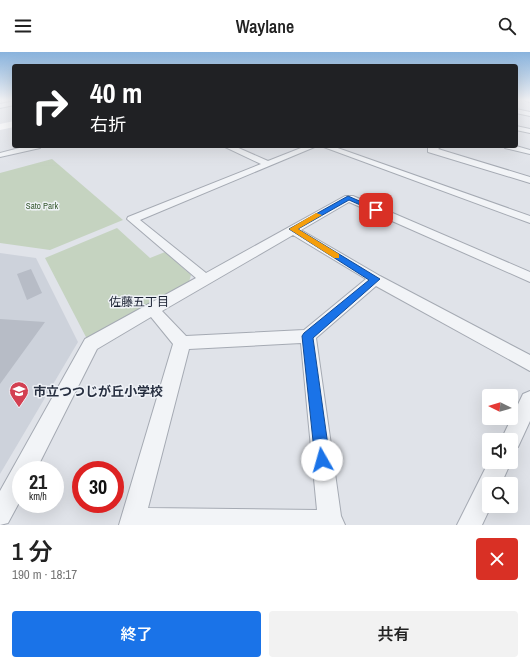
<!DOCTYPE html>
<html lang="ja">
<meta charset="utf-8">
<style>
:root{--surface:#fff;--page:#f2f2f2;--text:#222;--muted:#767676;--accent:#1a73e8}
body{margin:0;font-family:"Archivo Narrow","Noto Sans JP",sans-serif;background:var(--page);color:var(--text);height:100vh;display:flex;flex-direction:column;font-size:15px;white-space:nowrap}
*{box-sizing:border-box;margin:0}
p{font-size:13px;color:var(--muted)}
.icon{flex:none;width:22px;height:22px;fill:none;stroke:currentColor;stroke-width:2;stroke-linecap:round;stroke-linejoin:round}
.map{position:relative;height:473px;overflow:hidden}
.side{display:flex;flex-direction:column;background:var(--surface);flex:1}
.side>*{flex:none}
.guide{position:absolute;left:12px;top:12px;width:506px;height:84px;border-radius:4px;box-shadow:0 4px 16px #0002;background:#202124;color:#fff;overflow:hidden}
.needle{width:26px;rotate:275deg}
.buttons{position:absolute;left:482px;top:337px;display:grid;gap:8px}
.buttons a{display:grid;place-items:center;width:36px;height:36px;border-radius:4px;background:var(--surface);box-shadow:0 4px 16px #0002;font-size:20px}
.speed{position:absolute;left:12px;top:409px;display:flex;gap:8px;font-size:20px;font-weight:700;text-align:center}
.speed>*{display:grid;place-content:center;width:52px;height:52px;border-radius:50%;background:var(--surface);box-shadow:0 4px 16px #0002;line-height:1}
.speed small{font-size:10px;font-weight:400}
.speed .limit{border:6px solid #d22;background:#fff;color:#111}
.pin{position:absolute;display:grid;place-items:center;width:34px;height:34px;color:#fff;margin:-17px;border-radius:8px;box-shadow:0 2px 6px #0006}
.me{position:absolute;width:44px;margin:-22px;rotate:353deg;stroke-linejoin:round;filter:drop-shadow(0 0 3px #0008)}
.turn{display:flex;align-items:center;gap:14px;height:84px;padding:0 12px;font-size:18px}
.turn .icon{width:52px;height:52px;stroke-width:2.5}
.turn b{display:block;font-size:28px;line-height:34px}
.round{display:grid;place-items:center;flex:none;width:42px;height:42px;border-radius:4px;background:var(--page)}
.headline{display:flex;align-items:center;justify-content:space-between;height:68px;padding:0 12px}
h1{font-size:24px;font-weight:600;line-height:30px}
.button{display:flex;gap:8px;margin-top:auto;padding:8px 12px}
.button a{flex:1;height:46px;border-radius:4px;background:var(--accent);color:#fff;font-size:16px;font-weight:600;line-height:46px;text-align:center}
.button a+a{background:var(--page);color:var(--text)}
header{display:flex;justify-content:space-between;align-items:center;height:52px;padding:0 12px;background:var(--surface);font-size:18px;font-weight:600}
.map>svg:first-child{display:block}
</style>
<header><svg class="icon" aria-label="menu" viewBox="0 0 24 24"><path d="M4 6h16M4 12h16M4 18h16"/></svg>Waylane<svg class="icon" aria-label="search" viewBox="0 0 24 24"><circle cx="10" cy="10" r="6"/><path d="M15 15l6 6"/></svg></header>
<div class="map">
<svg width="530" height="473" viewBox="0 0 530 473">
<rect width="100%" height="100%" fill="#e0e3e9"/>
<!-- built -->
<polygon fill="#cdd2db" points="0,201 36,206 78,290 0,422"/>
<!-- green -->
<g fill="#c5d3c0">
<polygon points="52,107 123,168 50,198 0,191 0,121"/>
<polygon points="117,176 150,206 165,200 191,223 189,230 87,287 45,206"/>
</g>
<!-- building -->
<g fill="#b7bcc6">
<polygon points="31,217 42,241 27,248 17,222"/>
<polygon points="0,267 45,270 0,332"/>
</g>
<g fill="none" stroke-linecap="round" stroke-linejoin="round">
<defs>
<g id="street">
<polygon points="516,48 520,48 516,50"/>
<polygon points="525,48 530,48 530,50 526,49"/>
<polygon points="14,49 14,53 0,56 0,52"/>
<polygon points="516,57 530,60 530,64 516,61"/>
<polygon points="516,74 530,77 530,81 516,78"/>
<polygon points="27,94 41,94 40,96 0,105 0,101"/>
<path d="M223 94H234L268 109 306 94H317L140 168 206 221 345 144H353L530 220V230L349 150 301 178 380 224 530 303V319L376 234 316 286 341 464 345 473H119L173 292 151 265 97 297 36 418H21V447L8 471 0 473V439L85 287 196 226 127 167 128 165 261 112ZM293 183 366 227 304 278 186 284 162 259ZM301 291 317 458 148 456 189 297Z"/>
<polygon points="321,94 332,94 530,164 530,171"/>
<polygon points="432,94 442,94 438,97 530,125 530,131 428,100 428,96"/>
<polygon points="504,94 516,94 530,98 530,102 505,96"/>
<polygon points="530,339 530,369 518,395 511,398 511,388 501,388 523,342"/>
<polygon points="489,409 511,410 501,432 489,432 489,454 491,454 482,473 457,473"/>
</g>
</defs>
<!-- street casing -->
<use href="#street" stroke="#a5aab3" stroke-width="2"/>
<!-- street -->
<use href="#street" fill="#f2f4f7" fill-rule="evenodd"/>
<!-- secondary -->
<polygon fill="#fff" fill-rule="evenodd" points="14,69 14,75 0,78 0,72"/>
</g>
<!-- sky -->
<linearGradient id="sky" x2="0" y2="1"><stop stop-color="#88b2dc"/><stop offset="0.42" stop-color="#f1f2f5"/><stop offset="1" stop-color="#f1f2f5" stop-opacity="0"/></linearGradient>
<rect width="530" height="114" fill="url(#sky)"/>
<!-- route -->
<polygon fill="#1a73e8" stroke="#114b97" points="348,144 380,158 374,159 349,148 298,177 380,227 313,286 330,408 327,413 322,415 318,413 315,408 302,284 304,281 369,228 289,177"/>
<!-- slow -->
<polygon fill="#f59e0b" points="316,161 322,163 298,177 339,202 339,206 334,206 289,177"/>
<!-- icons -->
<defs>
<symbol id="school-pin" viewBox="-11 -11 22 30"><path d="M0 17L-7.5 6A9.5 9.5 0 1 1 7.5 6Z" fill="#d34052" stroke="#eff2f7"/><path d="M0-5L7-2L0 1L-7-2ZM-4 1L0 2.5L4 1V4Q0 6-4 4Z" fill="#fff"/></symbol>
</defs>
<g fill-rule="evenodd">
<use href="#school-pin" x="8" y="328" width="22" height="30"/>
</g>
<g text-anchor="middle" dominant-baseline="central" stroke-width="3" stroke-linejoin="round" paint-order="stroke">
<!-- far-park labels -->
<g font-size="9" fill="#3b5d34" stroke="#eff2f7">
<text x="42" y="154">Sato Park</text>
</g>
<!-- neighbourhood labels -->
<g font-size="12" fill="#1a2132" stroke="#eff2f7">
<text x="139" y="250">佐藤五丁目</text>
</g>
<!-- near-poi labels -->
<g font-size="13" font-weight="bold" fill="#283041" stroke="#eff2f7" text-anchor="start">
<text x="33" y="339">市立つつじが丘小学校</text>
</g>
</g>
</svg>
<div class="buttons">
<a><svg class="needle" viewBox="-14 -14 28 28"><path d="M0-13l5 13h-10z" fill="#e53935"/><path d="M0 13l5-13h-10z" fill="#767676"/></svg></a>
<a><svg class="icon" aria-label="sound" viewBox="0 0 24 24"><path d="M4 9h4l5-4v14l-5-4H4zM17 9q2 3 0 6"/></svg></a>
<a><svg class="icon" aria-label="search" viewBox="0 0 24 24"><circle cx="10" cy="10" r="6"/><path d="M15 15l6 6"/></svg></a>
</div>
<div class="speed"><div>21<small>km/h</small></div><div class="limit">30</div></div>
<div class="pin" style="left:376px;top:158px;background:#d93025"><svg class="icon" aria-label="arrive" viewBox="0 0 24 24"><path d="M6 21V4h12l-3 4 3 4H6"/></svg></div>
<svg class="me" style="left:322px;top:408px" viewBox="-20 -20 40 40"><circle r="19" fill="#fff"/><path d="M0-13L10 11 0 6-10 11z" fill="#1a73e8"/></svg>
<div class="guide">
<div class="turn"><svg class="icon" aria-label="right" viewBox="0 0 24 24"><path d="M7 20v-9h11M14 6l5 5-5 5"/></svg><div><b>40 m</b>右折</div></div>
</div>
</div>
<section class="side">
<div class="headline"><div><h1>1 分</h1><p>190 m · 18:17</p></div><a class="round" style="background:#d93025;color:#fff"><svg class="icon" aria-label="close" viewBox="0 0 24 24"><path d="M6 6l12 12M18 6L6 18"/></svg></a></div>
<div class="button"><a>終了</a><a>共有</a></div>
</section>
